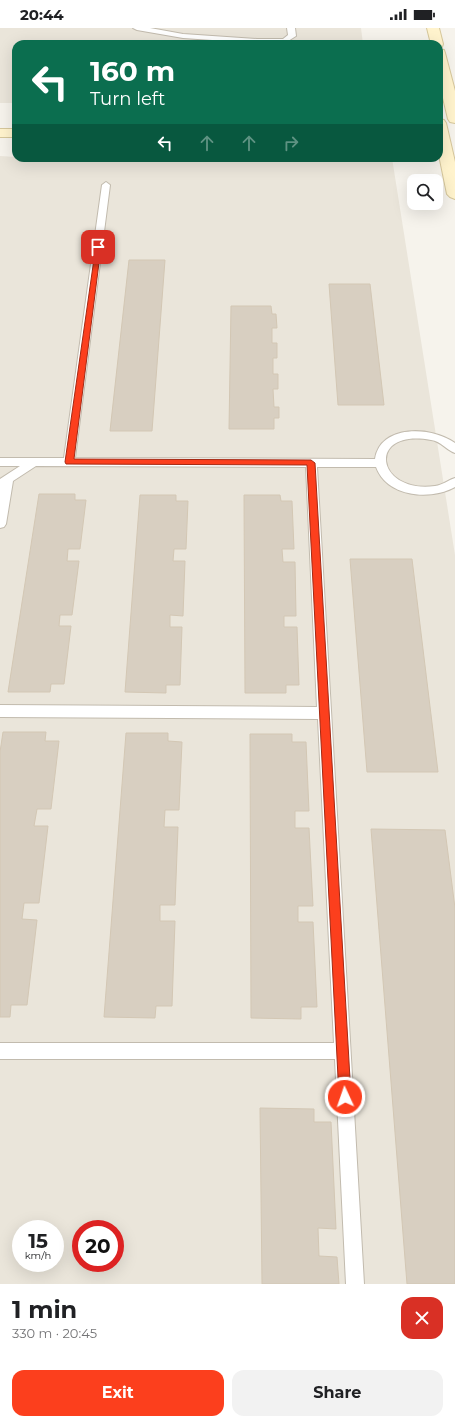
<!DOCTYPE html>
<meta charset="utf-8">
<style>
:root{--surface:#fff;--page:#f2f2f2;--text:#202124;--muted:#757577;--accent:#fc3f1d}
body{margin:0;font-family:Montserrat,sans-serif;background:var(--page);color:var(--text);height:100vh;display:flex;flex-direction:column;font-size:15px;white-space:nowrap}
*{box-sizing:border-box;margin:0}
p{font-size:13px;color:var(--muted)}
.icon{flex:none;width:22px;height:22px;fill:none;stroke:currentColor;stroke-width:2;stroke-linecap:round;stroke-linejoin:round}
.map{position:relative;height:1256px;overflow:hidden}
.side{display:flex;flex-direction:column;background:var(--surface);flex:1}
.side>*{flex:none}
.banner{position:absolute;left:12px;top:12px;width:431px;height:122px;border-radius:12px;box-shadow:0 4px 16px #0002;background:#0b6e4f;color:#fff;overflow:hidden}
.fabs{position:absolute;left:407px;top:146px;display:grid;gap:8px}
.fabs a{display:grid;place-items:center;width:36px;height:36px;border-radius:8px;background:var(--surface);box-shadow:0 4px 16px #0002;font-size:20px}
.speed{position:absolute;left:12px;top:1192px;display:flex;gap:8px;font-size:20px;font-weight:700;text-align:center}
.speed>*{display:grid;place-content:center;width:52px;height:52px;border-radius:50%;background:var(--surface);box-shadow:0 4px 16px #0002;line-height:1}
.speed small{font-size:10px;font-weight:400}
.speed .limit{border:6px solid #d22;background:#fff;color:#111}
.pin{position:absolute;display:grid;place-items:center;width:34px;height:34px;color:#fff;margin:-17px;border-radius:8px;box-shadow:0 2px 6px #0006}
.me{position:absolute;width:44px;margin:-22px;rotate:357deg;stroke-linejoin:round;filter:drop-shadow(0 0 3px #0008)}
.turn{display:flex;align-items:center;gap:14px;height:84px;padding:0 12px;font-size:18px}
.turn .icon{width:52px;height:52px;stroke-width:2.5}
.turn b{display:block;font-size:28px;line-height:34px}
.lanes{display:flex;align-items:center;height:38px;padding:0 12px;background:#0003;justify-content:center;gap:20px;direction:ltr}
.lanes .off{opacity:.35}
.round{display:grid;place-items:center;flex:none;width:42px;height:42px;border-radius:12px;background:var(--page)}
.headline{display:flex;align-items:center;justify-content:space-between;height:68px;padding:0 12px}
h1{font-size:24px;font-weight:700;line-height:30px}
.cta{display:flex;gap:8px;margin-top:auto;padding:8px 12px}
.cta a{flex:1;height:46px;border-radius:12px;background:var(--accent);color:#fff;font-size:16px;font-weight:700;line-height:46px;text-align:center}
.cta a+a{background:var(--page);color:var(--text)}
.status{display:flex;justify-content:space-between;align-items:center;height:28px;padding:0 20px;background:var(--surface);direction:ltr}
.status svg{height:11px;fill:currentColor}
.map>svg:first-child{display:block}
</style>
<div class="status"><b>20:44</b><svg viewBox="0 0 49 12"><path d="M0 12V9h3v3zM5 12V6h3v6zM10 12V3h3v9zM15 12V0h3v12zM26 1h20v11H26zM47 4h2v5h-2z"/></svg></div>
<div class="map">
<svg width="455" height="1256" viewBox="0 0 455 1256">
<rect width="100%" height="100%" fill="#f6f3ec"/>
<!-- residential -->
<g fill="#eae5da" fill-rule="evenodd">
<polygon points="0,0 361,0 363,16 16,16 16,75 0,75"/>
<path d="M0 128 16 129V130H392L455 527V1256H0ZM21 1201H55V1235H21ZM81 1201H115V1235H81Z"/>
</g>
<!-- building -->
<g fill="#d8cfc1" stroke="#d3c7b4">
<polygon points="129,232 165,232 152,403 110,403"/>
<polygon points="329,256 370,256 384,377 338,377"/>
<polygon points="231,278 271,278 272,286 276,286 277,300 272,300 272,315 277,315 277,330 273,330 273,346 278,346 278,361 273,361 274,379 279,379 279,390 274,390 274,401 229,401"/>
<polygon points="39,466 75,466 75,472 86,472 80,521 68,521 67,533 79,533 72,587 60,587 59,598 71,598 64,656 51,656 50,664 8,664"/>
<polygon points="140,467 176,467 176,473 188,473 186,521 174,521 173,533 185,533 183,588 170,587 170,599 182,599 180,657 166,657 166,665 125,664"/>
<polygon points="244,467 280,467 281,473 292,473 294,521 282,521 283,534 295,534 296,588 284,588 284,599 297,599 299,657 286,657 286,665 245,665"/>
<polygon points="350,531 412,531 438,744 367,744"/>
<polygon points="3,704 46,704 45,713 59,713 51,781 37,781 34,798 48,798 39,875 24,875 22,891 37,892 27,977 11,977 10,989 0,989 0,724"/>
<polygon points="126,705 168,705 168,713 182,714 179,782 165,782 164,799 178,799 175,877 160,877 160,893 175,893 172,978 156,978 155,990 104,989"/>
<polygon points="250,706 292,706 292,714 306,714 309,783 295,783 295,800 309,800 313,878 298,878 298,894 313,894 317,979 301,979 301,991 251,990"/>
<polygon points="371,801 445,802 455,880 455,1256 407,1256"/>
<polygon points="260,1080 314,1081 314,1094 331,1094 336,1201 318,1200 319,1228 337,1229 339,1256 262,1256"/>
</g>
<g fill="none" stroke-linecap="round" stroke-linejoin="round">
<defs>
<g id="lane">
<polygon points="133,0 150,0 183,6 257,11 283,11 288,7 287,0 295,0 296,8 285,15 257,15 183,10 137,2"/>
<path d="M106 154 110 157 75 430 375 431C380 396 432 398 455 415V425C446 422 441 413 431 412 366 400 375 466 435 458 443 457 448 452 455 450V459C430 473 387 469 376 439H317L364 1256H346L335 1031H0V1015H334L318 691 0 689V677L317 679 306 439 36 438 13 453 6 496 4 499 0 500V451L20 438H0V430H64L102 157Z"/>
</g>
<g id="secondary">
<polygon points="427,0 439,0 443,16 442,19 439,19 439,16 431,16"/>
<polygon points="439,21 444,22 445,25 455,63 455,95 450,94 448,91 439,53"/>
<polygon points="439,91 444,92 446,95 455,134 455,171 450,169 447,166 439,127"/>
<rect x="0" y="101" width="16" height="8"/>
</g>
</defs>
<!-- lane casing -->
<use href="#lane" stroke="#c2bbae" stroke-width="2"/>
<!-- secondary casing -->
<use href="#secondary" stroke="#d6c79b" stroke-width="2"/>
<!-- lane -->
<use href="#lane" fill="#fff" fill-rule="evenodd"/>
<!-- secondary -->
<use href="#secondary" fill="#fff3cd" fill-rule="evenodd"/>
</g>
<!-- route -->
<polygon fill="#fc3f1d" stroke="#a42913" points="96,217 101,219 74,431 311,432 315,435 351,1069 349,1074 345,1075 340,1074 339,1069 307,437 66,436 65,434"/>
</svg>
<div class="fabs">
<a><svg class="icon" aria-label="search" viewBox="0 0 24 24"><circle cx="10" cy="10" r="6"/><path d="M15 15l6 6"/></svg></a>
</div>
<div class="speed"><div>15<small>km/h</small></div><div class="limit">20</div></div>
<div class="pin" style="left:98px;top:219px;background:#d93025"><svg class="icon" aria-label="arrive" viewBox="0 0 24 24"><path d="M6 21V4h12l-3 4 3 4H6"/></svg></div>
<svg class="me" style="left:345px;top:1069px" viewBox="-20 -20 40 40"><circle r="17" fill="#fc3f1d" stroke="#fff" stroke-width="3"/><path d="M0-11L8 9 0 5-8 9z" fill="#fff"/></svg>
<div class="banner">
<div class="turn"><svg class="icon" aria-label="left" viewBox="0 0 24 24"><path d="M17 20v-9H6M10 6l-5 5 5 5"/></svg><div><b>160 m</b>Turn left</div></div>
<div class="lanes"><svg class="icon" aria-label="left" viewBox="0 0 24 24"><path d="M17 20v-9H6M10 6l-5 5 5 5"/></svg><svg class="icon off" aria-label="ahead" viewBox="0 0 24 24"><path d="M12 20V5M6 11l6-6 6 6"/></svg><svg class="icon off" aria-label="ahead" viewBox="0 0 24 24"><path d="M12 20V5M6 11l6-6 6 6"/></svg><svg class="icon off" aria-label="right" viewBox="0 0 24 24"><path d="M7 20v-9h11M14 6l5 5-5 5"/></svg></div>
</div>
</div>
<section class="side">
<div class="headline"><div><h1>1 min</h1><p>330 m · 20:45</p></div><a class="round" style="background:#d93025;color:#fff"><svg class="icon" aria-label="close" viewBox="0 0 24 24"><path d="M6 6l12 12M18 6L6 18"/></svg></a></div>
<div class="cta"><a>Exit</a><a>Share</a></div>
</section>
